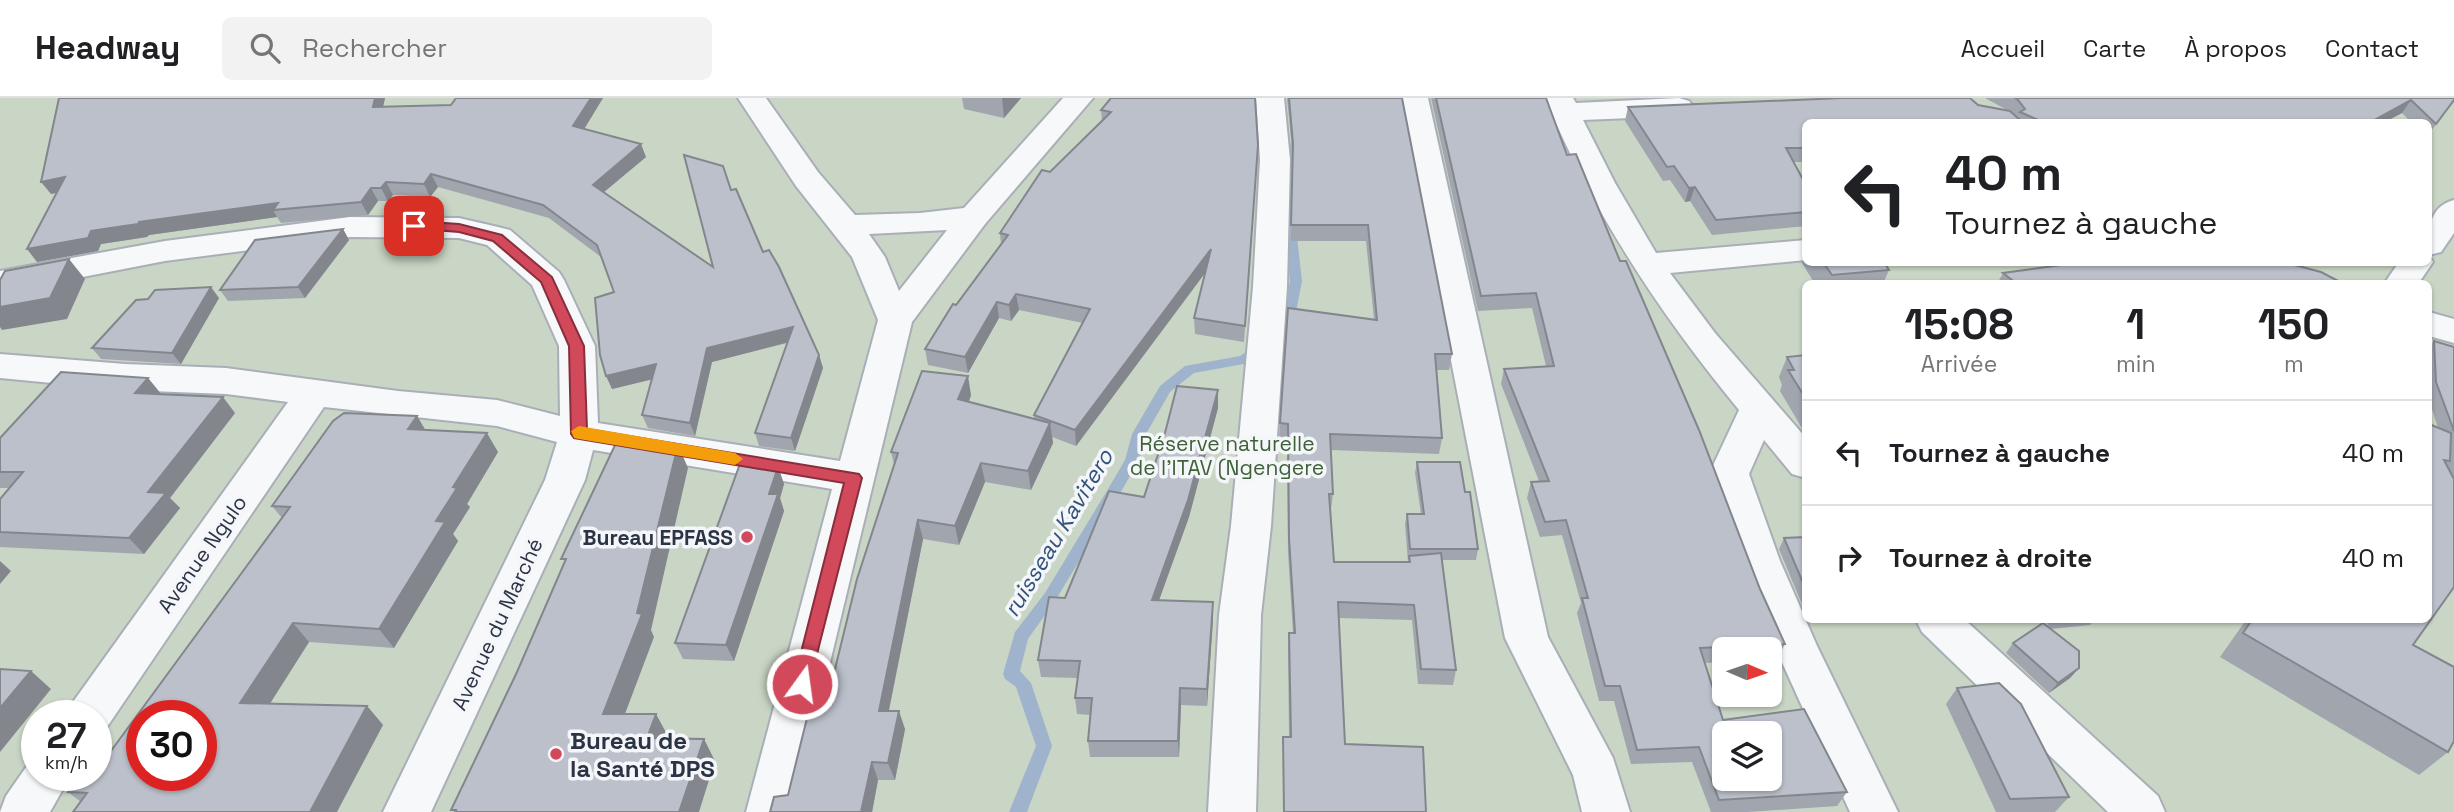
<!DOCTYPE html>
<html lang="fr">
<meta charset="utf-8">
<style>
:root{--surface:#fff;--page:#f2f2f2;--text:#202124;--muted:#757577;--line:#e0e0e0}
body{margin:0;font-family:"Space Grotesk",sans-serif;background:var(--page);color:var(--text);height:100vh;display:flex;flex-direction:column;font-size:26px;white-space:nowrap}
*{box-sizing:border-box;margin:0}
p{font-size:23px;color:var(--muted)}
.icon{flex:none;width:38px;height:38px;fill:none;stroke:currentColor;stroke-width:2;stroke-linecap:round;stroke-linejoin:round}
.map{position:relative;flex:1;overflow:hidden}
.side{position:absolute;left:1802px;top:182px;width:630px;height:343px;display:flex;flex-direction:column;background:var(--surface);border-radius:10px;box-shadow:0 2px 5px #0004}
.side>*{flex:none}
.guide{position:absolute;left:1802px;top:21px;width:630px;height:147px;border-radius:10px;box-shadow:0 2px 5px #0004;background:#fff;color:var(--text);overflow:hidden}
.needle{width:46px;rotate:92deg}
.fabs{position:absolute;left:1712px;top:539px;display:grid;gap:14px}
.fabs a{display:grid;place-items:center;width:70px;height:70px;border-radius:10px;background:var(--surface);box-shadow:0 2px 5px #0004;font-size:35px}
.speed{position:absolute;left:21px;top:602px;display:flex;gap:14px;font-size:35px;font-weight:700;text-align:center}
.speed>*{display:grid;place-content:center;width:91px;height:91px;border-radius:50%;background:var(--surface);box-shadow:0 2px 5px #0004;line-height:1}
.speed small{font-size:18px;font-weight:400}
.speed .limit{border:10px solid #d22;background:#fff;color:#111}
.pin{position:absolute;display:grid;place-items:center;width:60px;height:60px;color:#fff;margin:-30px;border-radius:14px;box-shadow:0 4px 10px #0006}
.me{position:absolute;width:77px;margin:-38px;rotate:14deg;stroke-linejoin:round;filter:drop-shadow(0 0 5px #0008)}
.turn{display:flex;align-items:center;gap:24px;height:147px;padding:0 28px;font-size:32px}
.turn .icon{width:91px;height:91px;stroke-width:2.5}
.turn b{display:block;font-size:49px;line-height:60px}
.eta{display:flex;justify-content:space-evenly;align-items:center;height:119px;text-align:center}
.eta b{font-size:42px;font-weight:700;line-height:49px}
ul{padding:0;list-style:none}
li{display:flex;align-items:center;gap:21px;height:105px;padding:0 28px;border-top:2px solid var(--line)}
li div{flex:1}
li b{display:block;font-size:26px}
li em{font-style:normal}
header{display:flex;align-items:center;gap:42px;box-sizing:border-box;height:98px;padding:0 35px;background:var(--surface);border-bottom:2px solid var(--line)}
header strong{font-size:33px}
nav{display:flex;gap:38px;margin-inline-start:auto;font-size:24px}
.search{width:490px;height:63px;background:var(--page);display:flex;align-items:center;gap:18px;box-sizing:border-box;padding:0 24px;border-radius:10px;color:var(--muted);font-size:26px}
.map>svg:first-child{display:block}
</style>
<header>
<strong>Headway</strong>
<div class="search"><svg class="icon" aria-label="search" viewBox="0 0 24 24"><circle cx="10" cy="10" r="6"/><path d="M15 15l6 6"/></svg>Rechercher</div>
<nav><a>Accueil</a><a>Carte</a><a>À propos</a><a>Contact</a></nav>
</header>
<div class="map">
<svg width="2454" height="714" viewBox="0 0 2454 714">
<rect width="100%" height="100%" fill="#e4e7ec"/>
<!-- green -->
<path fill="#c9d6c5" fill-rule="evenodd" d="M0 0H2454V714H0ZM1806 24H2429V164H1806ZM1806 186H2429V522H1806ZM1724 551H1769V597H1724ZM37 618H96V677H37ZM142 618H201V677H142ZM1724 635H1769V681H1724Z"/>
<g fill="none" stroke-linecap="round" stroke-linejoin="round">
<!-- stream -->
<polygon fill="#9fb4cc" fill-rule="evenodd" points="1293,44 1298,47 1296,130 1302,183 1294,224 1285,240 1249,265 1194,275 1170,294 1146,336 1139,362 1118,399 1055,503 1028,541 1020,573 1031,585 1052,648 1027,714 1009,714 1036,648 1016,589 1005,581 1003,576 1015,534 1045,495 1108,391 1125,362 1132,336 1160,288 1185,268 1240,258 1275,234 1282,224 1290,183 1284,130 1288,47"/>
<defs>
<g id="minor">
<path d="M738 0H766L818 74 855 117 920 115 964 110 1063 0H1093L985 126 912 224 794 714H746L832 391 593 352 585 382 431 714H383L545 382 557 344 497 328 324 309 105 632 96 635V618H66L73 604 288 304 226 296 125 292 0 280V256L125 266 226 270 398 293 497 302 560 318 559 248 532 187 487 147 459 140 350 139 165 163 0 195V173L165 143 350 119 459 120 498 129 510 132 559 174 564 182 595 248 598 325 840 363 878 222 852 159 796 88ZM947 132 899 193 885 159 869 136Z"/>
<polygon points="1256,0 1284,0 1290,62 1287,189 1271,428 1261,517 1256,714 1208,714 1219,517 1231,428 1253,189 1260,62"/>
<polygon points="1400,0 1428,0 1548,539 1613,660 1630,714 1582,714 1573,677 1505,540"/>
<path d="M1545 0H1573L1576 5 1679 0 1689 3 1694 9 1689 15 1679 18 1583 22 1615 85 1656 155 1806 142V162L1670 175 1715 235 1806 340V380L1792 376 1764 342 1749 376 1780 463 1817 548 1898 714H1850L1755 505 1709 376 1739 312C1660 216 1593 115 1545 0Z"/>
<path d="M2454 102V135L2441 154 2429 157C2429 134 2427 109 2454 102Z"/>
<polygon points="2429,158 2433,164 2418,186 2384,186 2399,164 2429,164"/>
<polygon points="2429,214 2454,221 2454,245 2429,238"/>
<polygon points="1916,522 1965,522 2158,698 2165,714 2108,714 1922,534"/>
<polygon points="37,660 37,677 71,677 50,714 0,714 6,698 31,662"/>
</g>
</defs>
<!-- minor casing -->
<use href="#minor" stroke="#a9aeb7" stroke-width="4"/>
<!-- minor -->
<use href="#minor" fill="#f7f8fa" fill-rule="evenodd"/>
</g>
<!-- wall -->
<g fill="#a1a5ae">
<polygon points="59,0 385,0 383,9 451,7 456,0 603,0 584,31 646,59 604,94 713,169 731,92 819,257 823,270 795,353 759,348 755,335 787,245 712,264 695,338 648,330 642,317 652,281 612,291 614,194 601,159 549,120 438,89 430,99 393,97 388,103 378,103 368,117 281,125 277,119 149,137 147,139 101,146 98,153 37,164 56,95 51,96"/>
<polygon points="962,0 1021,0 1004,20 964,11"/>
<polygon points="1111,0 1257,62 1244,244 1195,236 1194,220 1205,175 1076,348 1052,339 1053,345 1031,392 985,384 959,447 923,441 889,613 905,631 895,682 878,682 872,714 770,714 788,697 825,612 894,366 891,354 971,297 969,304 1034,321 1034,317 1083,225 1019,212 1011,223 999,220 968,275 928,267 925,251 1001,146 1000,135 1050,74 1102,23 1101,12"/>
<polygon points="1287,0 1402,0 1452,256 1449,272 1437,272 1442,340 1439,356 1331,352 1333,396 1331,411 1330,411 1334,464 1408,464 1405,426 1407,416 1421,416 1415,375 1417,364 1465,394 1478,451 1476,462 1442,462 1456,572 1453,587 1418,586 1412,522 1339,520 1345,646 1426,714 1283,714 1283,639 1289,639 1288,550 1289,535 1293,535 1288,455 1287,342 1279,341 1280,325 1374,221 1366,143 1291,143 1293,62"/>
<polygon points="1431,0 1546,0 1567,57 1620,163 1760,491 1785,546 1777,561 1769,561 1769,551 1724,551 1724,564 1704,565 1723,622 1847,694 1837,708 1747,714 1711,714 1692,664 1631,666 1614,603 1599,603 1577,515 1581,505 1562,437 1540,439 1527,400 1531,384 1539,383 1501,286 1504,271 1546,268 1532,210 1478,213"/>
<polygon points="1985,0 2454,0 2454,2 2429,36 2429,24 2411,24 2402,15 2385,24 1806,24 1806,64 1793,64 1806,87 1806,128 1712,137 1690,103 1685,104 1670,82 1663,83 1625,23 1628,9 1978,7 2009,13"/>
<polygon points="343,131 349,142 305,200 228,203 220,192"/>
<polygon points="1806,155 1806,164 1884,164 1889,172 1883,186 1815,186 1802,165"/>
<polygon points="2291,166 2344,186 1997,186 2003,175"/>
<polygon points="219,200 181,266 101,261 92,250 148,201"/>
<polygon points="2434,243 2454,249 2454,489 2413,547 2448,654 2419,677 2220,559 2246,522 2429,522 2438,330 2429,302 2429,249"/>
<polygon points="1806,257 1806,337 1780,293 1782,287 1779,279 1787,259"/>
<polygon points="148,280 161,296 235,315 170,400 180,410 144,456 0,449 0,401 10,390 0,390 0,340"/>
<polygon points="1218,310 1189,419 1159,502 1213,521 1207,608 1181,607 1179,659 1090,659 1088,643 1090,617 1077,616 1075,600 1078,580 1041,579 1038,562 1065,500 1144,399"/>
<polygon points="417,318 425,332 498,354 467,406 470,409 453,436 458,443 394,550 309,544 270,605 367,608 383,627 81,704 68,694 108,657 282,420 272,408"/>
<polygon points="778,369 784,386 780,400 784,413 734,563 683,561 675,545"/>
<polygon points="1806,439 1806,516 1779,451 1784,440"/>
<polygon points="2045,522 2094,522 2090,527 2051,531 2079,570 2070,580 2049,595 2006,555 2013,545 2050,530"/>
<polygon points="1957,590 2069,699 2055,714 1996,714 1946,606"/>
</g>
<!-- shaded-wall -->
<g fill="#83868d">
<polygon points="375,0 385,0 380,22 373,9"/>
<polygon points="591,0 603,0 578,41 573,28"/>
<polygon points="1002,0 1021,0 1004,20"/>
<polygon points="2411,2 2402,15 2385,24 2371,24"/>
<polygon points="641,46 646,59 598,99 593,87"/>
<polygon points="431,76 438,89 430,99 424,86"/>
<polygon points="65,79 74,91 51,96 41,84"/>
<polygon points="386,84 393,97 388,103 381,90"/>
<polygon points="1695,89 1690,103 1685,104 1689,90"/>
<polygon points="371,90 378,103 368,117 361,104"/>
<polygon points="278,105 273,112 277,119 149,137 147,139 101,146 98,153 37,164 27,151 91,133 139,124"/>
<polygon points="343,131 349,142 305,200 298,189"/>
<polygon points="1211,151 1211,167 1076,348 1075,332"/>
<polygon points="69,161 85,181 67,221 2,232 0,229 0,209"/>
<polygon points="211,189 219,200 181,266 172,255"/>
<polygon points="1016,196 1019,212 1011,223 1009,207"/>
<polygon points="997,204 999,220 968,275 965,259"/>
<polygon points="793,229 797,242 712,264 695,338 690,325 707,250"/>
<polygon points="819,257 823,270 795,353 791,340"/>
<polygon points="656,266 662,279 612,291 606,278"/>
<polygon points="968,278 971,297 962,321 958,301"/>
<polygon points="148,280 161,296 135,295"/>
<polygon points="1218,292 1218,310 1189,419 1153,519 1152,502"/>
<polygon points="223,299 235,315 170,400 180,410 144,456 129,440 148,394"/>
<polygon points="417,318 429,338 408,331"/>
<polygon points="1050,325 1053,345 1031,392 1028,373"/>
<polygon points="487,335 498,354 467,406 470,409 453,436 458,443 394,550 379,531 453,389"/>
<polygon points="678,347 688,370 651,532 654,539 617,637 603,616 637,515"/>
<polygon points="981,365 985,384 959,447 955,428"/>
<polygon points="778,369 784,386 780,400 784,413 734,563 726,547 769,396"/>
<polygon points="918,422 923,441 885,631 879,613"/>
<polygon points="0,463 11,473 0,486"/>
<polygon points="1213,504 1213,521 1207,608 1207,591"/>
<polygon points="293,525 309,544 259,623 240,605"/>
<polygon points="2079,570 2070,580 2049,595 2058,585"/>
<polygon points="31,573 51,591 0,654 0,610"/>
<polygon points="1180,590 1181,607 1179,659 1178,643"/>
<polygon points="367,608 383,627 337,714 310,714"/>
<polygon points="899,613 905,631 895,682 888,665"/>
<polygon points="656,616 668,638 660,661 647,640"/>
<polygon points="704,641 715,663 699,714 679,714"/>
<polygon points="872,664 878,682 872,714 861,714"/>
</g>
<!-- building -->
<g fill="#bbc0ca" stroke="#83868d" stroke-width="2" fill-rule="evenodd">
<polygon points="59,0 375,0 373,9 451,7 456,0 591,0 573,28 641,46 593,87 713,169 684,57 723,68 731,92 736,91 763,154 769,152 779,169 819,257 791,340 755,335 793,229 707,250 690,325 642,317 656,266 606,278 600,257 595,200 614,194 597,147 543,107 431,76 424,86 386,84 381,90 371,90 361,104 273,112 278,105 139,124 138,126 91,133 88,140 27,151 65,79 41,84"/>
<polygon points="1111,0 1255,0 1258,47 1245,228 1194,220 1211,151 1075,332 1034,317 1090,211 1016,196 1009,207 997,204 965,259 925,251 953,206 956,207 1008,137 1000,135 1042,72 1050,74 1111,14 1101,12"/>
<polygon points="1289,0 1402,0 1452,256 1435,256 1442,340 1330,336 1333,396 1329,396 1334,464 1410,464 1409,458 1441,455 1456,572 1421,571 1414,507 1338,504 1345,646 1423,649 1426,714 1284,714 1283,639 1291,639 1289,535 1295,535 1289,440 1288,326 1280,325 1288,210 1377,222 1368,127 1291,127 1293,46"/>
<path d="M1436 0H1546L1567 57 1576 56 1620 163H1626L1699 332 1760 491 1785 546 1700 550 1723 622 1804 611 1847 694 1719 702 1699 649 1637 652 1620 588H1605L1582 500H1588L1566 422 1545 424 1531 384 1549 383 1504 271 1554 268 1536 195 1481 198ZM1724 635H1769V681H1724Z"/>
<polygon points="1842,0 1970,0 1978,7 2010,13 2022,24 1806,24 1806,50 1786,50 1806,87 1806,114 1716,122 1695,89 1689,90 1674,68 1667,69 1628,9"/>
<polygon points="2015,0 2454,0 2454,2 2436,26 2411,2 2371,24 2261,23 2263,24 2043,24 2020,14 2025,11 2018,2"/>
<polygon points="343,131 298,189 220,192 255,142"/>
<polygon points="69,161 50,200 0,209 0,182 5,173"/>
<polygon points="1823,164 1884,164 1889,172 1832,177"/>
<polygon points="2083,164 2289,164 2291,166 2321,174 2344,186 2017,186 2003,175"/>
<polygon points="211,189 172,255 92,250 136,202 148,201 155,192"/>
<polygon points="2434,243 2454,249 2454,333 2436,284"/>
<polygon points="1806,257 1806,301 1788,272 1794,272 1787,259"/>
<polygon points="922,273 968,278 958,301 1050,325 1028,373 981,365 955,428 918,422 879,613 899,613 888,665 872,664 861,714 770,714 774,699 788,697 809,612 825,612 857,481 898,355 891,354"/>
<polygon points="61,274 148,280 135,295 223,299 148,394 166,395 129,440 0,434 0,401 23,374 0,374 0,340"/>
<polygon points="1177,288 1218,292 1188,402 1152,502 1213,504 1207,591 1180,590 1178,643 1088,643 1092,600 1075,600 1080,563 1038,562 1049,499 1065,500 1109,393 1144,399 1165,335"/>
<path d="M344 315 417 318 408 331 487 335 453 389 457 390 436 423 445 424 379 531 293 525 240 605 367 608 310 714H73L87 695 68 694 80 677H96V656L108 657 290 409 272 408 333 323ZM142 618H201V677H142Z"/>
<polygon points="2429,326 2451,335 2450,363 2444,362 2454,381 2454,489 2413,547 2454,569 2454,643 2448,654 2243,535 2252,522 2429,522"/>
<polygon points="629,339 678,347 637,515 642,516 603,616 656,616 647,640 704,641 679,714 455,714 456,712 451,712 517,574 566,461 561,461 616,345 627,345"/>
<polygon points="741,363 778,369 769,396 778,396 726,547 675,545"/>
<polygon points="1417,364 1460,364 1465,394 1470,394 1478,451 1410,451 1407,416 1424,416"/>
<polygon points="1806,439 1806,492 1784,440"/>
<polygon points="2043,525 2079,553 2079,570 2058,585 2013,545"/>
<polygon points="0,571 31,573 0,610"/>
<polygon points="1999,585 2021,606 2069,699 2010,701 1957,590"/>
</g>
<!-- route -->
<polygon fill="#d1495b" stroke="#882f3b" stroke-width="2" points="414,123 459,126 502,137 552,179 584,248 587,331 859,376 862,380 808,591 802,594 795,591 793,586 844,385 574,340 571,336 569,248 541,184 493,143 459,134 409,130 409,125"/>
<!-- slow -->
<polygon fill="#f59e0b" points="579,328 735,355 743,361 735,367 579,341 574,340 571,333"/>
<!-- markers -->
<g fill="#d1495b" stroke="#f4f6f9" stroke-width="2.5">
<circle cx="747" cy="439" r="7"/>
<circle cx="556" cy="656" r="7"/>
</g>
<g text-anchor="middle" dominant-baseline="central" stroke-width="7" stroke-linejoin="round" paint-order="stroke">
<!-- park labels -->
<g font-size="21" fill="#3f6138" stroke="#f4f6f9">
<text x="1227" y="345">Réserve naturelle<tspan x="1227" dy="24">de l'ITAV (Ngengere</tspan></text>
</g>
<!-- poi labels -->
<g font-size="21" font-weight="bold" fill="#2b3445" stroke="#f4f6f9" text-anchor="end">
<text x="733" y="439">Bureau EPFASS</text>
</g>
<!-- street labels -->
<g font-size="21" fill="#2b3445" stroke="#f4f6f9">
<text transform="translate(202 456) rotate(-55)">Avenue Ngulo</text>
<text transform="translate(497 526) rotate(-65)">Avenue du Marché</text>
</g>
<!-- water labels -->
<g font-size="23" font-style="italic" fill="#34527a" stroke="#f4f6f9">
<text transform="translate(1058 435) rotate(-59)">ruisseau Kavitero</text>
</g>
<!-- near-poi labels -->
<g font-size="24" font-weight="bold" fill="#2b3445" stroke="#f4f6f9" text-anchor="start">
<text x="570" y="642">Bureau de<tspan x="570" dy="28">la Santé DPS</tspan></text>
</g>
</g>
</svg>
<div class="fabs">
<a><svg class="needle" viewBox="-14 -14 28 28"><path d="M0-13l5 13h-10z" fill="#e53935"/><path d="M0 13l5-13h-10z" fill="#757577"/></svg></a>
<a><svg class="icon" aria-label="layers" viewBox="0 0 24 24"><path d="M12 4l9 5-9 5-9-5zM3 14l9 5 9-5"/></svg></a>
</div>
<div class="speed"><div>27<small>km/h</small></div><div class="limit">30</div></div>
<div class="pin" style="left:414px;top:128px;background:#d93025"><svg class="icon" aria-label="arrive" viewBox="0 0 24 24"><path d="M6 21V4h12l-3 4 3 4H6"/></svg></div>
<svg class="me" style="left:802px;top:586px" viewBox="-20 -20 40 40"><circle r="17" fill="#d1495b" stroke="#fff" stroke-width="3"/><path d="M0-11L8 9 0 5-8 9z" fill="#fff"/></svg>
<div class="guide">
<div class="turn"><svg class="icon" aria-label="left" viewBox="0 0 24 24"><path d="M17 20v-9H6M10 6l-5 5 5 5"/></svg><div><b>40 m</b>Tournez à gauche</div></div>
</div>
<section class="side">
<div class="eta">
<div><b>15:08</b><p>Arrivée</p></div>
<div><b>1</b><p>min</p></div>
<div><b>150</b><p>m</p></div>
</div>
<ul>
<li><svg class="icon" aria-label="left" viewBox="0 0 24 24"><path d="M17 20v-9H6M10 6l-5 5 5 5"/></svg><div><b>Tournez à gauche</b></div><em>40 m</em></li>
<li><svg class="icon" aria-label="right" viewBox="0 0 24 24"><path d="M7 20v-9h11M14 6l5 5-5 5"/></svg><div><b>Tournez à droite</b></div><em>40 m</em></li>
</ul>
</section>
</div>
